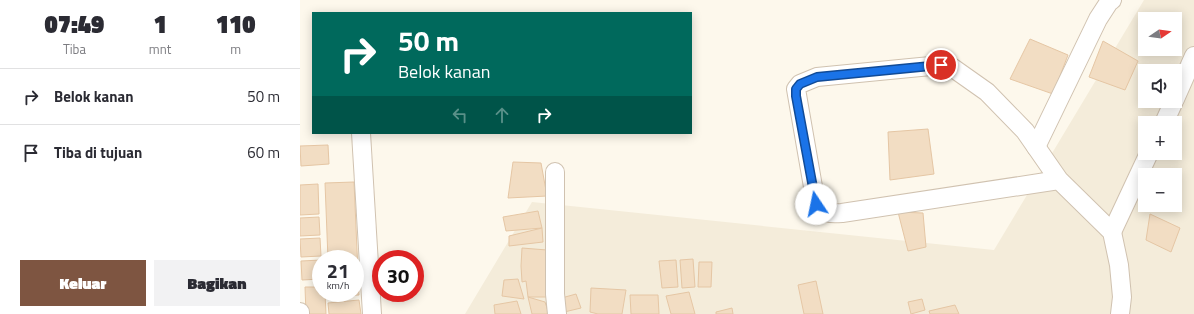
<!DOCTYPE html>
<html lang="id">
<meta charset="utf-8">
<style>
:root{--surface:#fff;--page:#f2f2f3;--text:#2b2b33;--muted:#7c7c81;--line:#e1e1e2;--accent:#7e5541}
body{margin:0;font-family:"Titillium Web",sans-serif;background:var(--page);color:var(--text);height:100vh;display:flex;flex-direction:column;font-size:15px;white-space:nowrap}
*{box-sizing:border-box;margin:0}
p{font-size:13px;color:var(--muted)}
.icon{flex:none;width:22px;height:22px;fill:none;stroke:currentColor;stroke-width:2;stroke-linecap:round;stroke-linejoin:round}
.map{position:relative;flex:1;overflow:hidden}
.panel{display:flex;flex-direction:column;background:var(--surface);width:300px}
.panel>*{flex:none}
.top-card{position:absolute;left:12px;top:12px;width:380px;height:122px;border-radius:0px;box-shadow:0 2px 10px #0003;background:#00695c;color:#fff;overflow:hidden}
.needle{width:26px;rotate:77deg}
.buttons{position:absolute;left:838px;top:12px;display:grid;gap:8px}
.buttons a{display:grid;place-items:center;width:44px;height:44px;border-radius:0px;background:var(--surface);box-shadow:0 2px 10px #0003;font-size:20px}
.speed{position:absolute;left:12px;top:250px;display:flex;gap:8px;font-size:20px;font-weight:700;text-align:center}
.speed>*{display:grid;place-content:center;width:52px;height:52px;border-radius:50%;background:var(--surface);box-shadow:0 2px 10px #0003;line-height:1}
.speed small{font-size:10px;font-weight:400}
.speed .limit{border:6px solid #d22;background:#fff;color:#111}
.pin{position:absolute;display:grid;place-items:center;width:34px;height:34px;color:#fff;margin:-17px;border:2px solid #fff;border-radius:50%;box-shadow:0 1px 4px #0007}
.me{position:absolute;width:44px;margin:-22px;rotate:349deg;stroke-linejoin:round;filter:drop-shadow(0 0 3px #0008)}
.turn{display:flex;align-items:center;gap:14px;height:84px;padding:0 20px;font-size:18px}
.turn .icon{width:52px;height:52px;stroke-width:2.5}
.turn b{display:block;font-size:28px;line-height:34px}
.lanes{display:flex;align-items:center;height:38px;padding:0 20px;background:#0003;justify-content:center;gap:20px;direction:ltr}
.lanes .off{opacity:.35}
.eta{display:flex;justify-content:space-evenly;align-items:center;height:68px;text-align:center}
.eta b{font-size:24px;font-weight:800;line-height:28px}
.button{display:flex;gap:8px;margin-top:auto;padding:8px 20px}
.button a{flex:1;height:46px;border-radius:0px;background:var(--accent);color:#fff;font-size:16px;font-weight:800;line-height:46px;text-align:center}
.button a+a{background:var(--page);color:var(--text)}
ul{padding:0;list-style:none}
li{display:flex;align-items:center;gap:12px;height:56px;padding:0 20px;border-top:1px solid var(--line)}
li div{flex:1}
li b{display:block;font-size:15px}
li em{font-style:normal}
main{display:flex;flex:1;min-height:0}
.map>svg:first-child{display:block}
</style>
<main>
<section class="panel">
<div class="eta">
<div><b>07:49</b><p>Tiba</p></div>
<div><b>1</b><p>mnt</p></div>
<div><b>110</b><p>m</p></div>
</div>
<ul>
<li><svg class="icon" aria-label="right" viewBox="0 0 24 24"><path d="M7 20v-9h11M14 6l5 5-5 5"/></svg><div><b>Belok kanan</b></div><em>50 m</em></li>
<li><svg class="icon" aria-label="arrive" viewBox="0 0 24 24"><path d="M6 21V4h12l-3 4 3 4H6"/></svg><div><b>Tiba di tujuan</b></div><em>60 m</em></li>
</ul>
<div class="button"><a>Keluar</a><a>Bagikan</a></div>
</section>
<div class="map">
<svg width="894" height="314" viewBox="0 0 894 314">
<rect width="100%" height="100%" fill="#fdf8ec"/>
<!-- residential -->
<path fill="#f4ecda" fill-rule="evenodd" d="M844 0H894V314H165L232 202 694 250ZM845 19H875V49H845ZM845 71H875V101H845ZM845 123H875V153H845ZM845 175H875V205H845Z"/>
<!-- building -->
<g fill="#f2ddc3" stroke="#e5c6a4">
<polygon points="730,39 768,55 753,94 710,79"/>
<polygon points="803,41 838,61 825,90 789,77"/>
<polygon points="628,129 634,174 590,180 588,132"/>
<polygon points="28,145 29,164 1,166 0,146"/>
<polygon points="213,162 241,163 247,196 208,198"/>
<polygon points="54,182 59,295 30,296 30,293 55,293 55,259 28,259 25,183"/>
<polygon points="18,184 19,214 0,215 0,185"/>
<polygon points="238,211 242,228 206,231 203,217"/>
<polygon points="598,212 623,213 626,247 608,251"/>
<polygon points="850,214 880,228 871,252 846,240"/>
<polygon points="19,217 20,235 0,236 0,218"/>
<polygon points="242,228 243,242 209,246 209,236"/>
<polygon points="20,238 21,256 1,257 0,239"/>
<polygon points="222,248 247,250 250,297 228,297 226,281 222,282 221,266"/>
<polygon points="393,259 395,287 382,288 380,260"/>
<polygon points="21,260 21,279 2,280 1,261"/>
<polygon points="376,260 378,287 362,288 359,261"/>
<polygon points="399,262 412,262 411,287 398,287"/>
<polygon points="218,279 224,299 202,296 204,280"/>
<polygon points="516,281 523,314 504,314 498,285"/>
<polygon points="5,287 21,287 21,293 25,293 26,314 6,314"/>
<polygon points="291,288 326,290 322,314 298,314 290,312"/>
<polygon points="389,292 395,314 371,314 366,296"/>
<polygon points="276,294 281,308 260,313 258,299"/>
<polygon points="330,295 358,295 359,314 331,314"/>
<polygon points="228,297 245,302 249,314 232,314"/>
<polygon points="622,299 625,310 611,314 608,302"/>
<polygon points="59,300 61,314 29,314 28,303"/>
<polygon points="217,301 221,314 195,314 194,305"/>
<polygon points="655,305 659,314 630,314 629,311"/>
<polygon points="432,308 433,314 416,314 416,312"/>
</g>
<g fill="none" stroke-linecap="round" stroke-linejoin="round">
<defs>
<g id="minor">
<polyline points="875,99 894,56"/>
<polyline points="864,123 874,101"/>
<polyline points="61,133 72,314"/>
<polyline points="736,147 798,19 809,2 812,0"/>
<polyline points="255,172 255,294 257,314"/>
<path d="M759 180 542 213C531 214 522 214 516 204L496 89 500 84 517 77 641 65 653 68 687 92 725 131 759 180 812 232 819 265 822 297 820 314"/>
<polyline points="812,232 849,153"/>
<polyline points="0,312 0,314"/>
</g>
</defs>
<!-- minor casing -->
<use href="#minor" stroke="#d0c2b0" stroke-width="20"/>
<!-- minor -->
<use href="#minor" stroke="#fff" stroke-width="18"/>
</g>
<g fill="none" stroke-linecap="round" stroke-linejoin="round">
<defs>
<polyline id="route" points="516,204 496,96 496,89 500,84 517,77 641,65"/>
</defs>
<!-- route casing -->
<use href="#route" stroke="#114b97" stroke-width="10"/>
<!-- route -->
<use href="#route" stroke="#1a73e8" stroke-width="7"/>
</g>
</svg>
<div class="buttons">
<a><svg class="needle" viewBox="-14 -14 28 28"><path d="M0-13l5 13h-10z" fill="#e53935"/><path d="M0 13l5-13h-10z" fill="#7c7c81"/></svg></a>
<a><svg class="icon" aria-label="sound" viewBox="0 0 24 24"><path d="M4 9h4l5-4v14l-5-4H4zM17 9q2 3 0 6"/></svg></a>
<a>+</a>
<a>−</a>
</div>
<div class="speed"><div>21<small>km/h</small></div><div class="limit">30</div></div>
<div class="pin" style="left:641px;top:65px;background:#d93025"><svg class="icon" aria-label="arrive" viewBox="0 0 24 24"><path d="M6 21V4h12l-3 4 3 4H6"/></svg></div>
<svg class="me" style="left:516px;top:204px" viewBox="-20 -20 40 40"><circle r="19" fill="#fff"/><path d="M0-13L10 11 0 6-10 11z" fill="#1a73e8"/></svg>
<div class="top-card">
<div class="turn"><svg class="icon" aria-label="right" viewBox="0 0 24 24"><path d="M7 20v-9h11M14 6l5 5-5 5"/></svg><div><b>50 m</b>Belok kanan</div></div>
<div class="lanes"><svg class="icon off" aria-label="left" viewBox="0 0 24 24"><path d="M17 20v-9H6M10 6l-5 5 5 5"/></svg><svg class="icon off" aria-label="ahead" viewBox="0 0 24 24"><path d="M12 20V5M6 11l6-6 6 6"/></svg><svg class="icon" aria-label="right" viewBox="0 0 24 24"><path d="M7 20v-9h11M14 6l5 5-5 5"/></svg></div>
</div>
</div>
</main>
